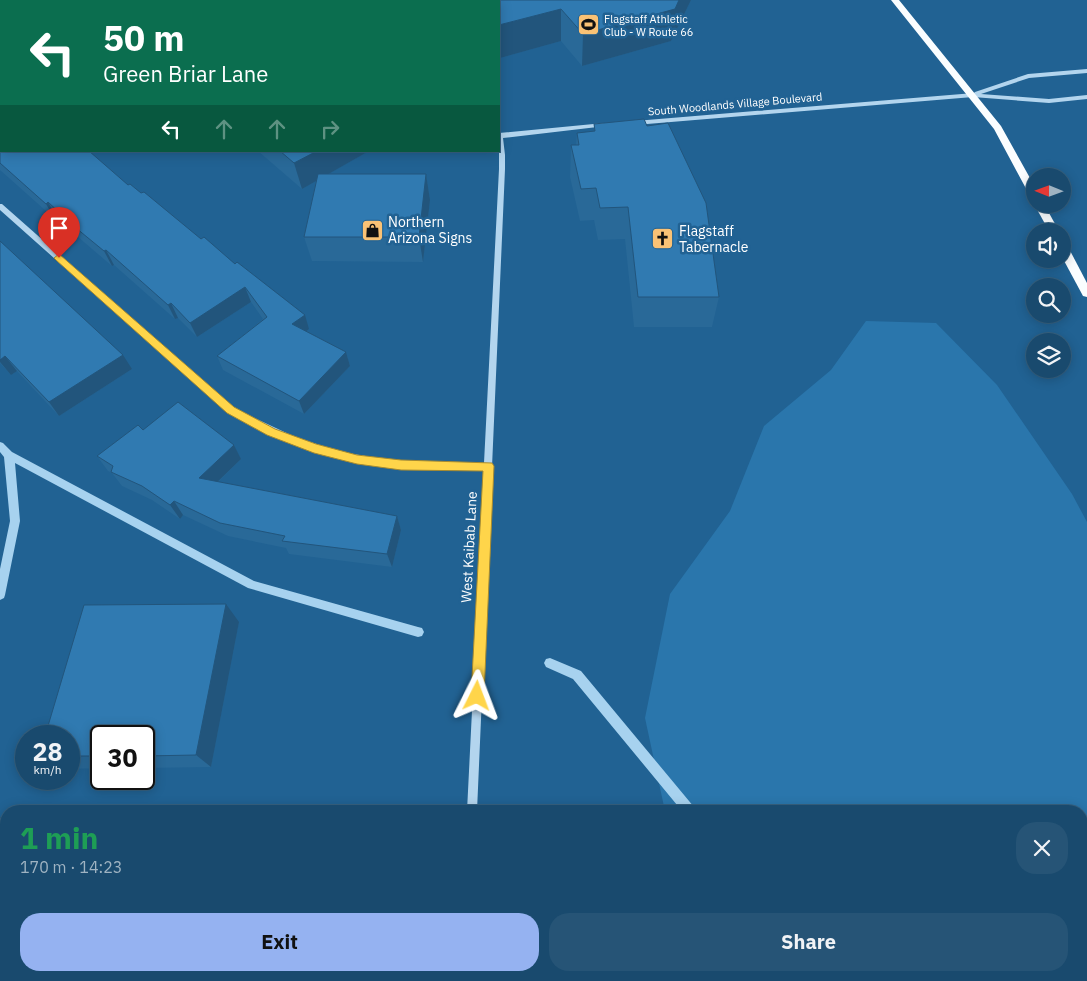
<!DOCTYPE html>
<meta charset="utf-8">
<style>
:root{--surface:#194a6e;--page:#265476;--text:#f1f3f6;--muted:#9fb3c2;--line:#376281;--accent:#95b2f1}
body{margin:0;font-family:"IBM Plex Sans",sans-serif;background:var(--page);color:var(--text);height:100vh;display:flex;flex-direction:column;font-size:19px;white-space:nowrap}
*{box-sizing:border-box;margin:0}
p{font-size:16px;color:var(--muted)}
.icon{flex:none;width:28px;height:28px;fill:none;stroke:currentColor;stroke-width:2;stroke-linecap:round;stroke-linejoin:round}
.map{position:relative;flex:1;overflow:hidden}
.panel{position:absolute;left:0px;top:805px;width:1088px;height:176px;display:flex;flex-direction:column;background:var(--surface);border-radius:20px 20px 0 0;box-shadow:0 2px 12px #0003,0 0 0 1px var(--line)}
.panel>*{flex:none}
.top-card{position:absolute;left:0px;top:0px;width:500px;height:152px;box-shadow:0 2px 12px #0003,0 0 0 1px var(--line);background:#0b6e4f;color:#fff;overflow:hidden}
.needle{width:32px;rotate:271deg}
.buttons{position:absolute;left:1026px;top:168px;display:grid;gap:10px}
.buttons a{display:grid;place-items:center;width:45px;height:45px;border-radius:50%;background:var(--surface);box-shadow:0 2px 12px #0003,0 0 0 1px var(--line);font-size:25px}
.speed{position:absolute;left:15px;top:725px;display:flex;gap:10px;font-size:25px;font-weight:700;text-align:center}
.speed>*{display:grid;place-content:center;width:65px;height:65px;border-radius:50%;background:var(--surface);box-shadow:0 2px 12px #0003,0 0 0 1px var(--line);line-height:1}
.speed small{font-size:12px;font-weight:400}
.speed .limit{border:2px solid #111;border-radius:8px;background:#fff;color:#111}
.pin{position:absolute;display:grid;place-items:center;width:42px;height:42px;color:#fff;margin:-51px -21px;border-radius:50% 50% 50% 0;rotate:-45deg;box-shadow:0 0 5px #0007}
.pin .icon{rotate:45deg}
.me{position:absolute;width:55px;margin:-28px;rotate:3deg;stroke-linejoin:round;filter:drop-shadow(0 0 4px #0008)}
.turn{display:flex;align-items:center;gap:18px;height:105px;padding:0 20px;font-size:22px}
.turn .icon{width:65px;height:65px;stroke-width:2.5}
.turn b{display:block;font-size:35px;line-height:42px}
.lanes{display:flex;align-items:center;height:48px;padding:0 20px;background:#0003;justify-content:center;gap:25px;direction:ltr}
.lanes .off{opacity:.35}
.round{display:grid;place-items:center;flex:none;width:52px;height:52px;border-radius:20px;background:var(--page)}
.headline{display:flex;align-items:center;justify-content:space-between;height:85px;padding:0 20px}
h1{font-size:30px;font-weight:800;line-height:38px;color:#1e9e55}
.action{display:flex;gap:10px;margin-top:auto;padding:10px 20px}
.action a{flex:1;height:58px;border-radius:20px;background:var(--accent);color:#111;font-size:20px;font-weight:800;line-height:58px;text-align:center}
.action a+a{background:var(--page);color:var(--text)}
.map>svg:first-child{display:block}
</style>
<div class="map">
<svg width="1087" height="981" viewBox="0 0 1087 981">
<rect width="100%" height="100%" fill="#216293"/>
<!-- green -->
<polygon fill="#2a76ac" points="866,321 936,323 997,385 1072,494 1087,522 1087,981 701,981 699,975 1081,975 1081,811 665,811 645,718 670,594 730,511 764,426 831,370"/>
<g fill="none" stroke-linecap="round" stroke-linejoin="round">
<!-- stream -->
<g fill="#a7d2ef" fill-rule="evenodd">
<polygon points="0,442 3,443 12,452 254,581 418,627 422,628 424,632 422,636 418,637 248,588 15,463 20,521 5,595 4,598 0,600 0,569 10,521 4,457 0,452"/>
<polygon points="550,658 581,671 694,807 696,811 682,811 573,679 546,667 544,663 546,659"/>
<polygon points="719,975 733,975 736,981 722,981"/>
</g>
<!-- path -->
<polyline stroke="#b3d5ee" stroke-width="4" stroke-dasharray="3 4.5" stroke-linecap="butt" points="549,975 557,981"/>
<!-- minor -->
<g fill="#b3d5ee" fill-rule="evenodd">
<polygon points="305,0 312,0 313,1 306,1"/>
<polygon points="1087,69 1087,73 1029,78 981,94 1049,99 1087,95 1087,99 1049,103 973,97 635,125 632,123 635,121 974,93 975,92 1028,74"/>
<polygon points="604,123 606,124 606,126 503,138 505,155 505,169 477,811 467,811 484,471 390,467 341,459 290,442 227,412 0,210 0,204 2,204 233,408 295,437 341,452 390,460 484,463 499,169 499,133"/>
<polygon points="7,975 19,975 17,981 5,981"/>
<rect x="458" y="975" width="12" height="6"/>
</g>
<!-- major -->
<g fill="#fafdff" fill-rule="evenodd">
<polygon points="891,0 899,0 1001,126 1035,187 1035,199 1030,196 994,129"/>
<polygon points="1035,202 1044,204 1059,231 1049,231 1034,204"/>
<polygon points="1062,243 1066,243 1087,283 1087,297 1083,296 1062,257"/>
</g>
</g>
<!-- wall -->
<g fill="#296998">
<polygon points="0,0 253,0 254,1 1,1 1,7 0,6"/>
<polygon points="400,0 691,0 671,41 582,66 561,41 500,58 499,56 499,1 401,1"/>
<polygon points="0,81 128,185 309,329 306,331 346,352 350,366 304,414 223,370 217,356 263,319 251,302 197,337 178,318 175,319 114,265 112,266 85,243 57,218 55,219 0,170"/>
<polygon points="594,124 719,297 712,327 634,327 625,239 598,240 594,220 580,221 570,177 571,145 576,145 577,133 594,131"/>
<polygon points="258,151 369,151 328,174 426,174 430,200 423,262 312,261 304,237 316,181 302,189"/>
<polygon points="0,241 132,369 59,416 17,371 11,375 0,363"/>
<polygon points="143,430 234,445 241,459 218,482 397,516 401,530 392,567 289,554 286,548 228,536 183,515 180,519 152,500 122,486 112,473 108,471 97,456"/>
<polygon points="239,622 211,767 144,768 144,736 101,736 101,768 69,769 69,736"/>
</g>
<!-- shaded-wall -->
<g fill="#22557c">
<rect x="408" y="0" width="49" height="1"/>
<polygon points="679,0 691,0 671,41 582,66 583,34"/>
<polygon points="561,9 561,41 500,58 499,25"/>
<polygon points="317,151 369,151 302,189 294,163"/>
<polygon points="426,174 430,200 423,262 419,237"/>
<polygon points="48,202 57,218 55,219 46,204"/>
<polygon points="106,250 114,265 112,266 104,251"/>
<polygon points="245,287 251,302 197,337 190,323"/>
<polygon points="171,303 178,318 175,319 168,305"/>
<polygon points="305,315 309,329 297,338 292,324"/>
<polygon points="346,352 350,366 304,414 299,401"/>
<polygon points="123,355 132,369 59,416 49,402"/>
<polygon points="5,356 17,371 11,375 0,362 0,360"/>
<polygon points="234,445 241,459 207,492 199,478"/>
<polygon points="174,501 183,515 180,519 170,505"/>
<polygon points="397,516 401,530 392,567 387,554"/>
<polygon points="226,604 239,622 211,767 196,755"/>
<polygon points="0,817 6,819 6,845 0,861"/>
<polygon points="89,975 105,975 104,981 88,981"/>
<polygon points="348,975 354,975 354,981 347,981"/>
</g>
<!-- building -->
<g fill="#307ab1" stroke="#22557c">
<polygon points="5,0 253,0 254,1 6,1"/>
<polygon points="479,0 679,0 675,9 583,34 561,9 499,25 499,1 480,1"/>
<polygon points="0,81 1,81 1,151 89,151 128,185 130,184 141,193 144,192 201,239 204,237 235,264 237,262 305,315 292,324 346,352 299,401 217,356 267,317 245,287 190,323 171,303 168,305 106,250 104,251 76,228 48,202 46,204 0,163"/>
<polygon points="644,119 647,126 668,123 706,203 719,297 638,297 628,207 600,208 596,188 581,189 571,145 579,145 577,133 595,131 594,124"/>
<polygon points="280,151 317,151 294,163"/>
<polygon points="318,174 426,174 419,237 304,237"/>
<polygon points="0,241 123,355 49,402 5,356 0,360"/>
<polygon points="178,402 234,445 199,478 397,516 387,554 282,541 285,536 220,523 174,501 170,505 142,486 111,472 113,466 97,456 138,425 143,430"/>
<polygon points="226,604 196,755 144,756 144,736 101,736 101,756 69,756 69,736 45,736 84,605"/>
<polygon points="54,975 89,975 88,981 52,981"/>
<polygon points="150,975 348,975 347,981 149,981"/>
</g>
<!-- route -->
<polygon fill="#ffd54a" stroke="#a68a30" points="59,254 234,407 275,429 316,444 357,455 401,460 492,463 494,466 484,696 482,701 477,703 473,701 471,696 483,471 401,470 357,464 314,453 267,435 227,413 56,260 54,258"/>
<!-- icons -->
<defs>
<symbol id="stadium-square" viewBox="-11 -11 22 22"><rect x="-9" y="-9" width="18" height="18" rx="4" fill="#fac275" stroke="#216293"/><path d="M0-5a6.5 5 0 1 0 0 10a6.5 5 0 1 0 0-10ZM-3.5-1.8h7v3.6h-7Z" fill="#111"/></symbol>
<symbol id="shop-square" viewBox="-11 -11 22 22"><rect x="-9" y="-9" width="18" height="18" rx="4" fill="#fac275" stroke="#216293"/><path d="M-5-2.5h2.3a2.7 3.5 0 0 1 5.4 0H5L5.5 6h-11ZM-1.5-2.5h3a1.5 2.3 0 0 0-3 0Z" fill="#111"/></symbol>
<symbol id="church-square" viewBox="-11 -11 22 22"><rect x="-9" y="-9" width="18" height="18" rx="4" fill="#fac275" stroke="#216293"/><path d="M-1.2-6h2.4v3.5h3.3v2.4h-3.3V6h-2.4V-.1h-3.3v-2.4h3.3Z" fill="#111"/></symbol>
</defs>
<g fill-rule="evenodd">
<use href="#stadium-square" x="576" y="12" width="25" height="25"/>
<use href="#shop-square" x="360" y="218" width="25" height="25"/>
<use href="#church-square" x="650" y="226" width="25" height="25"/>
</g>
<g text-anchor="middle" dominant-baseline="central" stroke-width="5" stroke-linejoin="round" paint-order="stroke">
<!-- far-poi labels -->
<g font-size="11" fill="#fff" stroke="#216293" text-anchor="start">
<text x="604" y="19">Flagstaff Athletic<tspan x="604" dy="13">Club - W Route 66</tspan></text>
</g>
<!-- far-street labels -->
<g font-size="11" fill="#fff" stroke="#216293">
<text transform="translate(735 104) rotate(-5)">South Woodlands Village Boulevard</text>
</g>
<!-- poi labels -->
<g font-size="14" fill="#fff" stroke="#216293" text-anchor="start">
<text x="388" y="222">Northern<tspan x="388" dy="16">Arizona Signs</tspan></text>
<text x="679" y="231">Flagstaff<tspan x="679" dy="16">Tabernacle</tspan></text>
</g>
<!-- street labels -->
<g font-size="14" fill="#fff" stroke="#216293">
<text transform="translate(469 547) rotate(-87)">West Kaibab Lane</text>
</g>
</g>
</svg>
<div class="buttons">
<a><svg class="needle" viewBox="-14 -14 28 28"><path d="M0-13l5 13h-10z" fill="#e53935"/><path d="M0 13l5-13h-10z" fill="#9fb3c2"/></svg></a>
<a><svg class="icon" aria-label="sound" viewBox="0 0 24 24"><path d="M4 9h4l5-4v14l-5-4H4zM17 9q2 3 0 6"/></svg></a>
<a><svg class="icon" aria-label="search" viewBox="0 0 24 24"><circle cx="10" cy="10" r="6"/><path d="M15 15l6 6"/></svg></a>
<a><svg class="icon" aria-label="layers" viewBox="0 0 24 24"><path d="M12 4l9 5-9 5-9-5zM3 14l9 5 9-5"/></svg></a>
</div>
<div class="speed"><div>28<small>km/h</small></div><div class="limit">30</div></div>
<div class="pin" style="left:59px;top:258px;background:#d93025"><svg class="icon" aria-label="arrive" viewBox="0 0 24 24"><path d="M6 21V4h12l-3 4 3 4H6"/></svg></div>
<svg class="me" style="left:477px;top:696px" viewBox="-20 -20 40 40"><path d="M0-17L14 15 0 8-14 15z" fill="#ffd54a" stroke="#fff" stroke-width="4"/></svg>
<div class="top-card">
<div class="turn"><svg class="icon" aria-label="left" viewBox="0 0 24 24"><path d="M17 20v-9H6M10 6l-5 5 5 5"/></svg><div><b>50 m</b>Green Briar Lane</div></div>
<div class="lanes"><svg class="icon" aria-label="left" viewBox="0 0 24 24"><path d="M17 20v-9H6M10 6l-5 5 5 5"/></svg><svg class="icon off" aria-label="ahead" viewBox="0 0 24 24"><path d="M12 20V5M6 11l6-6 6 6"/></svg><svg class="icon off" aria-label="ahead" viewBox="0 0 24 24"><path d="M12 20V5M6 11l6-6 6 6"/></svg><svg class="icon off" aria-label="right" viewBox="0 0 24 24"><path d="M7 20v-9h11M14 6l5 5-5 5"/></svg></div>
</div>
<section class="panel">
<div class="headline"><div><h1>1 min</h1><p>170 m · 14:23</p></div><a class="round"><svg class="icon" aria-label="close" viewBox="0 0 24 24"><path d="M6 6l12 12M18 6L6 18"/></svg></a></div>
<div class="action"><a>Exit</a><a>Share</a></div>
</section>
</div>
